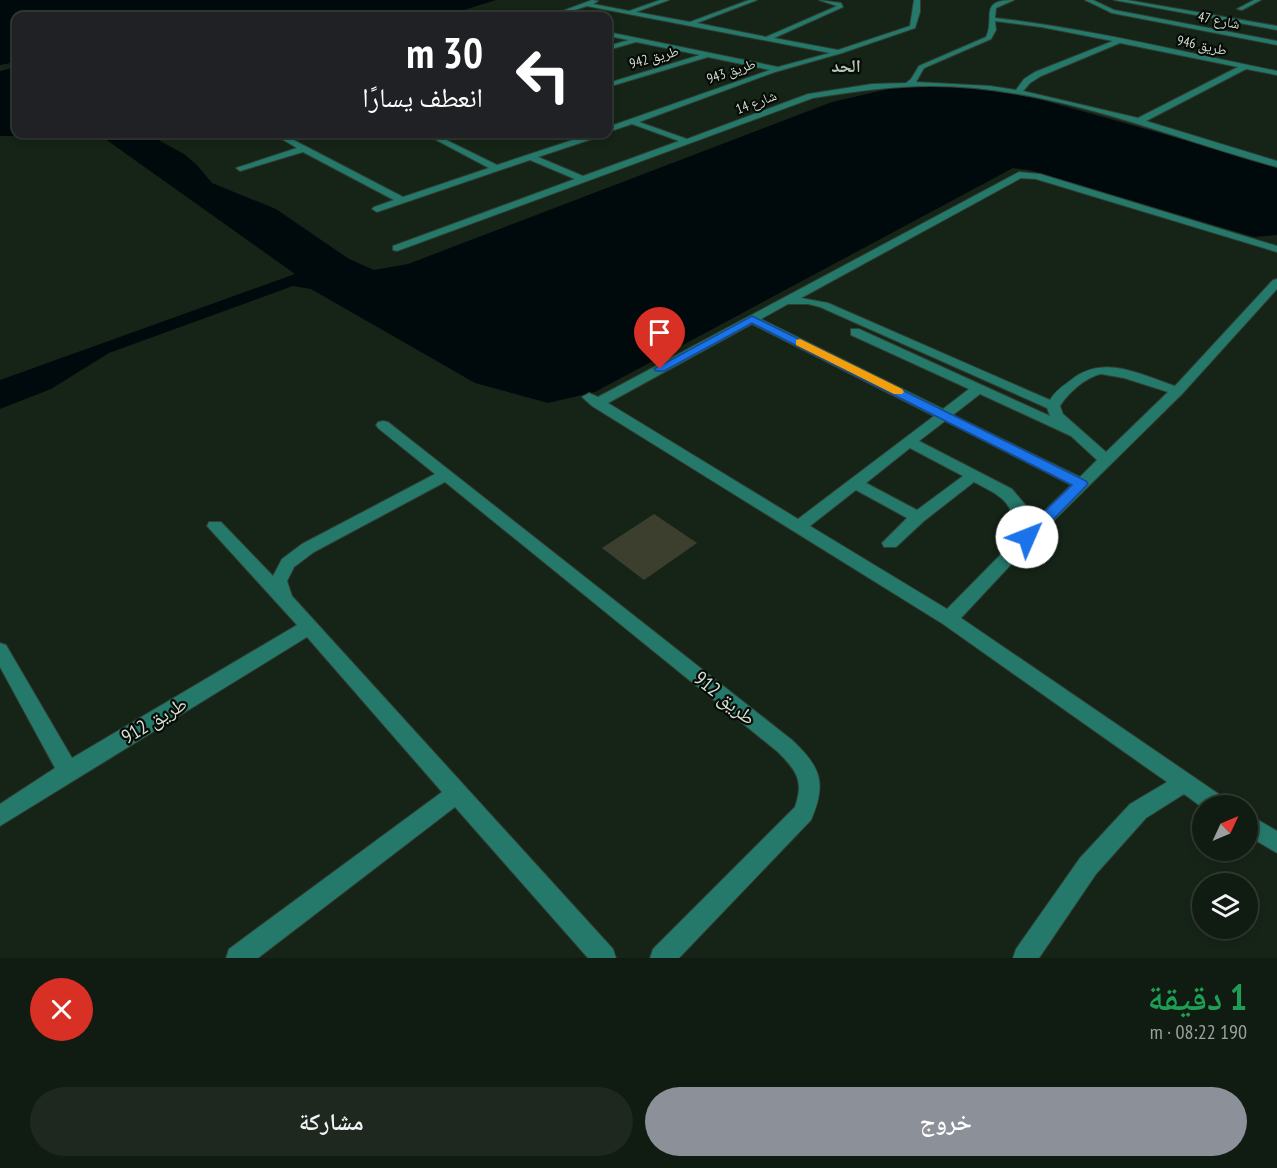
<!DOCTYPE html>
<html lang="ar">
<meta charset="utf-8">
<style>
:root{--surface:#101b11;--page:#1e281f;--text:#f1f3f6;--muted:#9ca19f;--line:#303931;--accent:#8c9099}
body{margin:0;font-family:"PT Sans Narrow","Noto Naskh Arabic",sans-serif;background:var(--page);color:var(--text);direction:rtl;height:100vh;display:flex;flex-direction:column;font-size:22px;white-space:nowrap}
*{box-sizing:border-box;margin:0}
p{font-size:20px;color:var(--muted)}
.icon{flex:none;width:33px;height:33px;fill:none;stroke:currentColor;stroke-width:2;stroke-linecap:round;stroke-linejoin:round}
.map{position:relative;height:958px;overflow:hidden;direction:ltr}
.sheet{display:flex;flex-direction:column;background:var(--surface);flex:1}
.sheet>*{flex:none}
.guide{position:absolute;left:12px;top:12px;width:600px;height:126px;border-radius:12px;box-shadow:0 3px 9px #0003,0 0 0 2px var(--line);direction:rtl;background:#202124;color:#fff;overflow:hidden}
.needle{width:39px;rotate:46deg}
.tools{position:absolute;left:1192px;top:795px;display:grid;gap:12px}
.tools a{display:grid;place-items:center;width:66px;height:66px;border-radius:50%;background:var(--surface);box-shadow:0 3px 9px #0003,0 0 0 2px var(--line);font-size:30px}
.pin{position:absolute;display:grid;place-items:center;width:51px;height:51px;color:#fff;margin:-62px -26px;border-radius:50% 50% 50% 0;rotate:-45deg;box-shadow:0 0 6px #0007}
.pin .icon{rotate:45deg}
.me{position:absolute;width:66px;margin:-33px;rotate:46deg;stroke-linejoin:round;filter:drop-shadow(0 0 4px #0008)}
.turn{display:flex;align-items:center;gap:21px;height:126px;padding:0 30px;font-size:27px}
.turn .icon{width:78px;height:78px;stroke-width:2.5}
.turn b{display:block;font-size:42px;line-height:51px}
.round{display:grid;place-items:center;flex:none;width:63px;height:63px;border-radius:32px;background:var(--page)}
.headline{display:flex;align-items:center;justify-content:space-between;height:102px;padding:0 30px}
h1{font-size:36px;font-weight:600;line-height:45px;color:#1e9e55}
.action{display:flex;gap:12px;margin-top:auto;padding:12px 30px}
.action a{flex:1;height:69px;border-radius:36px;background:var(--accent);color:#fff;font-size:24px;font-weight:600;line-height:69px;text-align:center}
.action a+a{background:var(--page);color:var(--text)}
.map>svg:first-child{display:block}
</style>
<div class="map">
<svg width="1277" height="958" viewBox="0 0 1277 958">
<rect width="100%" height="100%" fill="#162417"/>
<!-- water -->
<g fill="#000a0d">
<polygon points="0,0 496,0 445,16 16,16 16,62 0,65"/>
<polygon points="16,67 16,134 134,134 151,136 184,154 197,165 212,183 276,209 349,259 374,270 408,264 832,102 906,85 958,86 1017,93 1277,166 1277,235 1254,237 1029,170 1013,168 595,392 548,403 475,383 311,289 293,286 109,353 51,389 0,409 0,380 295,274 101,136 0,136 0,71"/>
</g>
<!-- building -->
<polygon fill="#3c3f2d" points="654,514 697,543 644,580 602,548"/>
<g fill="none" stroke-linecap="round" stroke-linejoin="round">
<defs>
<g id="minor">
<path d="M592 0 598 1 593 4 629 11 660 0H669L636 12 690 22 749 0H757L697 23 766 37 837 6 819 0 841 3 843 7 774 38 838 50 910 26 914 0H920V12L915 28 842 53 775 72 639 122 687 139 808 94 872 84 906 83 911 79 919 66 986 37C996 18 977 0 1014 0L996 8 995 18C1091 29 1183 52 1277 71V75L1246 69 1146 121 1277 161V167C1163 136 1052 86 931 86 891 86 852 92 813 98L397 251 393 250V246L575 179 530 160 377 212 372 209 374 207 394 200 303 152 240 171 236 168 297 148 273 134H282L403 197 489 168 425 134H434L497 165 591 134H602L601 136 538 157 583 176 679 141 632 124 608 132V127L770 70 708 57 608 87V83L700 55 636 42 608 50V46L629 40 608 36V32L778 67 830 53 587 6 556 16H549ZM995 21 1041 27 1113 41 1035 72 1024 79 1016 90 990 86 916 82 924 68 991 39 996 30ZM1120 43 1238 67 1138 118 1023 91 1030 83 1041 76Z"/>
<polygon points="1085,0 1093,0 1114,10 1277,41 1277,45 1112,13"/>
<polygon points="1114,0 1127,0 1277,26 1277,30"/>
<polygon points="1254,0 1261,0 1242,10 1237,9"/>
<path d="M1019 172 1040 174 1277 246V252L1036 179 1021 178 801 298 828 303 1050 400C1055 391 1063 386 1071 380 1103 354 1139 374 1175 386L1273 280 1277 279V289L1182 394 1033 541 961 618 1226 799 1228 806H1203V808L1184 794 1146 818 1096 874 1039 958H1013L1016 949 1080 858 1130 804 1167 782 943 624 592 406 582 397 589 393 598 397ZM788 304H808L820 307 1047 408 1050 416 859 329H851V335L969 389 943 409 761 319ZM752 324 934 416 798 519 608 403ZM1101 374 1124 378 1168 392 1106 452 1063 414 1060 406C1068 393 1086 377 1101 374ZM980 394 1071 436 1097 460 1080 477 953 415ZM945 421 1071 485 1032 523 1028 508 1012 489 919 441ZM910 448 963 476 917 510 866 483ZM974 482C1006 499 1010 500 1019 536L947 609 810 526 856 490 907 518 882 543 884 547H896L924 521Z"/>
<path d="M383 421 388 422 792 740C821 767 827 783 811 820L679 958H650L653 949 795 807C804 781 797 771 778 752L445 482 314 552 294 567 287 581 292 596 613 949 616 958H588L455 807 258 958H226L229 949 442 792 307 637 0 826V804L55 768 0 667V643L6 645 72 758 297 625 207 526 209 522H221L273 576 282 559 302 544 435 474 378 428 376 425 378 422Z"/>
<polygon points="1248,814 1277,831 1277,853 1248,836"/>
</g>
</defs>
<!-- minor casing -->
<use href="#minor" stroke="#313e32" stroke-width="2"/>
<!-- minor -->
<use href="#minor" fill="#25796b" fill-rule="evenodd"/>
</g>
<!-- route -->
<polygon fill="#1a73e8" stroke="#114b97" stroke-width="1.5" points="752,316 1086,481 1088,484 1033,540 1027,542 1020,537 1022,533 1072,485 752,323 664,371 656,371 654,369"/>
<!-- slow -->
<polygon fill="#f59e0b" points="800,339 902,389 904,392 902,394 894,394 796,345 796,340"/>
<g text-anchor="middle" dominant-baseline="central" stroke-width="4.5" stroke-linejoin="round" paint-order="stroke">
<!-- far-street labels -->
<g font-size="14" fill="#d5ded5" stroke="#060b06">
<text transform="translate(1219 20) rotate(11)">شارع 47</text>
<text transform="translate(1202 45) rotate(12)">طريق 946</text>
<text transform="translate(654 57) rotate(-16)">طريق 942</text>
<text transform="translate(731 71) rotate(-19)">طريق 943</text>
<text transform="translate(756 102) rotate(-21)">شارع 14</text>
</g>
<!-- far-district labels -->
<g font-size="18" font-weight="bold" fill="#b4c5b5" stroke="#060b06">
<text x="846" y="65">الحد</text>
</g>
<!-- near-street labels -->
<g font-size="20" fill="#d5ded5" stroke="#060b06">
<text transform="translate(725 698) rotate(39)">طريق 912</text>
<text transform="translate(154 720) rotate(-31)">طريق 912</text>
</g>
</g>
</svg>
<div class="tools">
<a><svg class="needle" viewBox="-14 -14 28 28"><path d="M0-13l5 13h-10z" fill="#e53935"/><path d="M0 13l5-13h-10z" fill="#9ca19f"/></svg></a>
<a><svg class="icon" aria-label="layers" viewBox="0 0 24 24"><path d="M12 4l9 5-9 5-9-5zM3 14l9 5 9-5"/></svg></a>
</div>
<div class="pin" style="left:660px;top:369px;background:#d93025"><svg class="icon" aria-label="arrive" viewBox="0 0 24 24"><path d="M6 21V4h12l-3 4 3 4H6"/></svg></div>
<svg class="me" style="left:1027px;top:537px" viewBox="-20 -20 40 40"><circle r="19" fill="#fff"/><path d="M0-13L10 11 0 6-10 11z" fill="#1a73e8"/></svg>
<div class="guide">
<div class="turn"><svg class="icon" aria-label="left" viewBox="0 0 24 24"><path d="M17 20v-9H6M10 6l-5 5 5 5"/></svg><div><b>30 m</b>انعطف يسارًا</div></div>
</div>
</div>
<section class="sheet">
<div class="headline"><div><h1>1 دقيقة</h1><p>190 m · 08:22</p></div><a class="round" style="background:#d93025;color:#fff"><svg class="icon" aria-label="close" viewBox="0 0 24 24"><path d="M6 6l12 12M18 6L6 18"/></svg></a></div>
<div class="action"><a>خروج</a><a>مشاركة</a></div>
</section>
